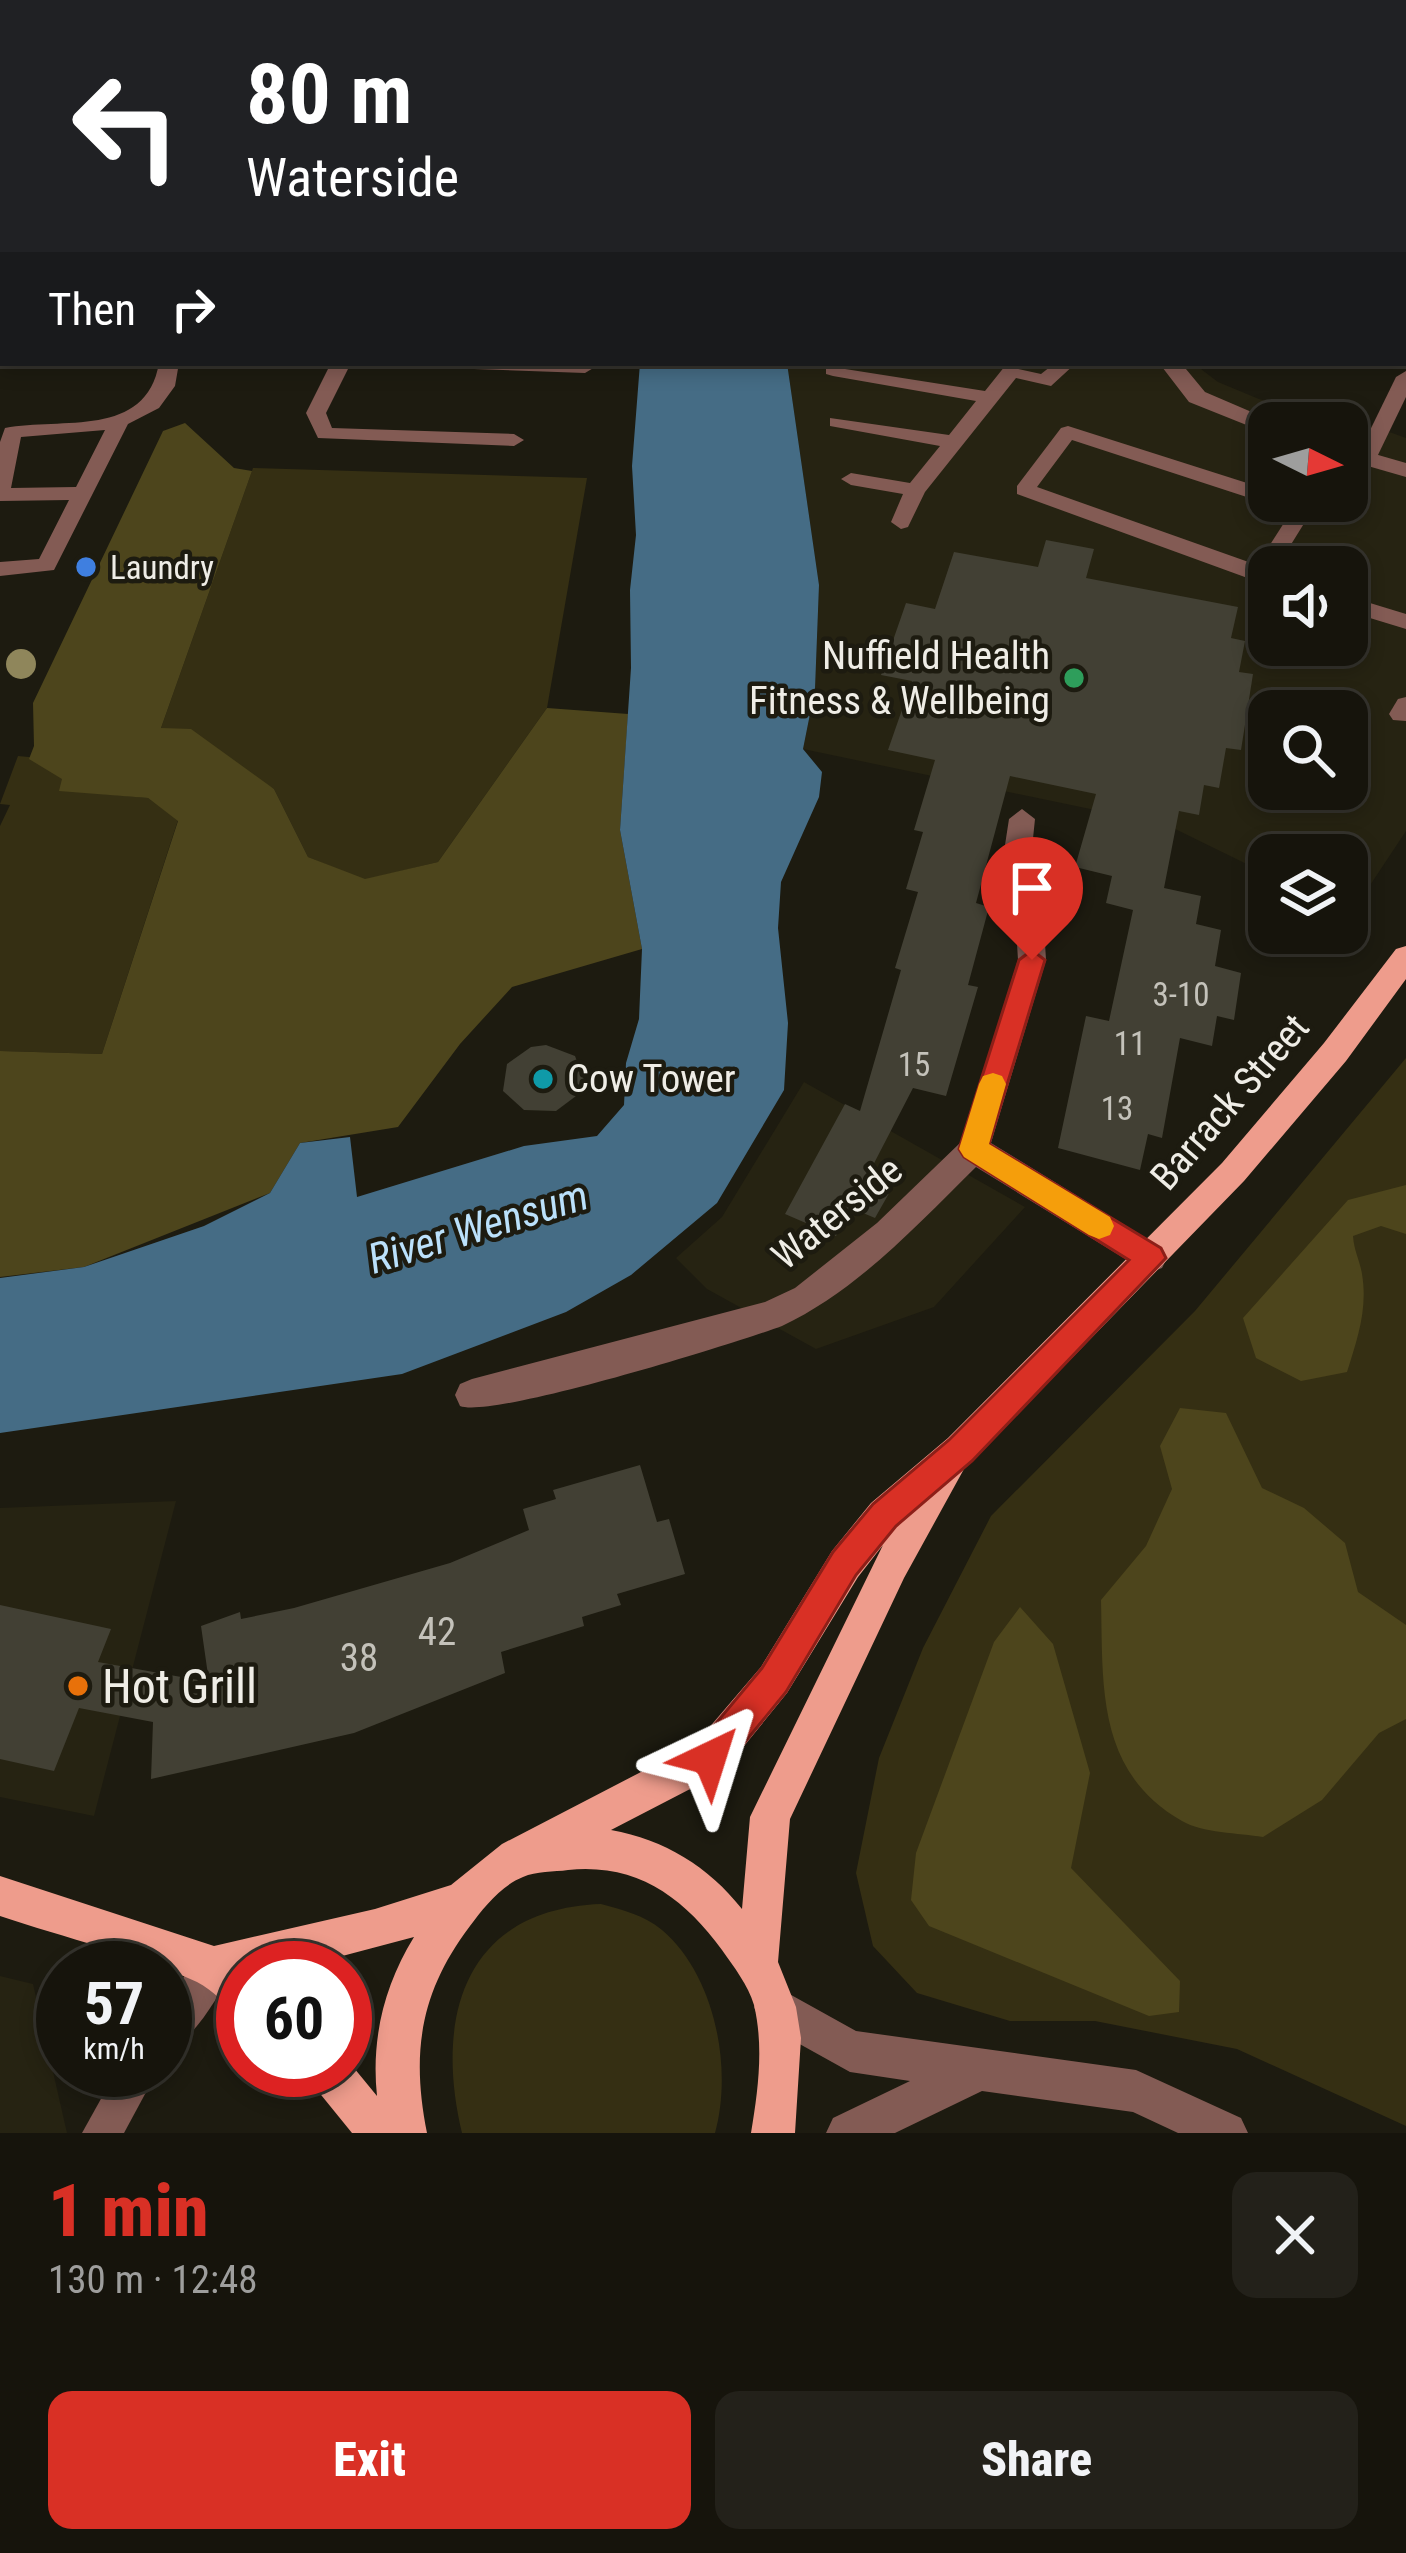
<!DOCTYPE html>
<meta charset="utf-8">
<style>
:root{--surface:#16140c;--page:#23211a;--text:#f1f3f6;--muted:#9e9e9d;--line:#35332d;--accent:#d93025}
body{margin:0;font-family:"Roboto Condensed",sans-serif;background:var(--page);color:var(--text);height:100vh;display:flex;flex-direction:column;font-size:45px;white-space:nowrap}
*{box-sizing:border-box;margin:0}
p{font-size:39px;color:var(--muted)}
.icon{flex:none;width:66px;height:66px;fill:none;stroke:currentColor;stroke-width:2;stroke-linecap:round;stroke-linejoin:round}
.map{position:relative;height:2133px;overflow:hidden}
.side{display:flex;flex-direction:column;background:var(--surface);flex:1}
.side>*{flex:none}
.hud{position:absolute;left:0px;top:0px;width:1407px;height:366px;box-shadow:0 6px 18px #0003,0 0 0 3px var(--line);background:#202124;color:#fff;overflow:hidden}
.needle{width:78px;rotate:95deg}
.controls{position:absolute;left:1248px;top:402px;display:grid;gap:24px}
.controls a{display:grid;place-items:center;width:120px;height:120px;border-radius:24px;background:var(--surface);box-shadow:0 6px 18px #0003,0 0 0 3px var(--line);font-size:60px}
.speed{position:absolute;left:36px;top:1941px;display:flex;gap:24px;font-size:60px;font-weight:700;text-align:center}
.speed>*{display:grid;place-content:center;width:156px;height:156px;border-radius:50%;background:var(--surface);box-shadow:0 6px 18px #0003,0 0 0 3px var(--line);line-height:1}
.speed small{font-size:30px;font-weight:400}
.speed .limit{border:18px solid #d22;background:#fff;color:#111}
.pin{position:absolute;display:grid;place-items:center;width:102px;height:102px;color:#fff;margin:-123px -51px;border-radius:50% 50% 50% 0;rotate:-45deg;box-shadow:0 0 12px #0007}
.pin .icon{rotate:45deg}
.me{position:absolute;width:132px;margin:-66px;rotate:41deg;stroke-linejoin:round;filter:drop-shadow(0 0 9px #0008)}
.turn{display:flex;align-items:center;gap:42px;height:252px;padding:0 48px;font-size:54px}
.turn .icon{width:156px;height:156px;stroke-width:2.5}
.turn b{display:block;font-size:84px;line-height:102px}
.then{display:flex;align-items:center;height:114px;padding:0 48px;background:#0003;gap:24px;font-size:45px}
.round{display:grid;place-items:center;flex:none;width:126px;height:126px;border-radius:24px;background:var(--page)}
.summary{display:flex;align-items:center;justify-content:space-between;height:204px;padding:0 48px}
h1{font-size:72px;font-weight:800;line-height:90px;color:var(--accent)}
.action{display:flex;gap:24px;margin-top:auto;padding:24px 48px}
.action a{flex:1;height:138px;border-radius:24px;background:var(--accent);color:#fff;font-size:48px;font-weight:800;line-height:138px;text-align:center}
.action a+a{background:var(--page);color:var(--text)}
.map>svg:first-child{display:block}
</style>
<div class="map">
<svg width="1406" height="2133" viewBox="0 0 1406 2133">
<rect width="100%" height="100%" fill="#1d1b10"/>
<!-- built -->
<g fill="#262312" fill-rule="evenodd">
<path d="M787 363H1193L1218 382 1259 399 1339 423H1269V501H1347V425H1370L1406 438V831L1351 914 1347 855H1269V875L1167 825 803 749 815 689 819 585ZM1269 567H1347V645H1269ZM1269 711H1347V789H1269Z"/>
<polygon points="804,1082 1025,1207 934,1307 816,1349 707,1289 676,1258 722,1217"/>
<polygon points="176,1501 94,1816 0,1797 0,1508"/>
<polygon points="0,1976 33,1984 67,2133 0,2133"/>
</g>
<!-- green -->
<g fill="#352f13">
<polygon points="253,468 587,478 547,708 438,862 364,880 308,857 274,789 161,728"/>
<polygon points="18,756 50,759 63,779 60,790 148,798 178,820 102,1054 0,1051 0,826 10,805 0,804"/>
<polygon points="1406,1058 1406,2126 1237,2049 1095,2021 1010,2021 917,1993 873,1946 856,1873 879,1758 923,1648 991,1516 1195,1311"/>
<path d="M601 1904C623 1910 644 1915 662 1930 715 1975 733 2068 715 2133H462C434 2016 465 1909 601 1904Z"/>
</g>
<!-- forest -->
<g fill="#4d451c">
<polygon points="185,423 234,468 252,471 161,728 191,729 274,789 308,857 365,879 438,862 547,708 628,714 620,830 642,949 512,987 460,1044 398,1127 300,1143 270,1193 84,1267 0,1277 0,1051 102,1054 178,821 148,798 59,791 62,779 29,759 34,746 33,703 163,431"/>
<path d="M1406 1185V1234L1381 1226 1353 1236C1354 1251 1360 1261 1362 1274 1368 1309 1357 1340 1347 1372L1301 1381 1256 1358 1243 1318 1348 1200Z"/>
<path d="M1180 1408 1226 1413 1262 1488 1304 1508 1345 1543 1358 1592 1406 1625V1719L1379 1733 1322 1800 1263 1837C1239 1833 1202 1833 1182 1821 1096 1772 1103 1686 1101 1600L1146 1546 1172 1489 1160 1446Z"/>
<polygon points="1020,1607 1053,1644 1090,1773 1071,1868 1180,1981 1179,2012 1149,2016 929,1926 911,1900 916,1853 994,1642"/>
</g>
<!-- water -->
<polygon fill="#456c85" points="640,363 787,363 819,585 815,689 803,749 822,772 819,797 781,882 778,928 788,1023 784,1090 717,1203 631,1275 566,1312 402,1374 0,1433 0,1278 84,1267 204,1226 270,1193 300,1143 350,1137 357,1197 524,1146 597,1136 624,1105 626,1063 639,1019 642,949 620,830 631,668 630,590 636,535 632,466"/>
<!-- building -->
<g fill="#424034">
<polygon points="1046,540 1094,549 1086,578 1238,607 1231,638 1245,641 1239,672 1253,674 1241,750 1226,748 1219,788 1204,785 1199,815 1179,811 1164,888 1201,896 1196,924 1221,930 1215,966 1241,973 1234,1020 1217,1016 1212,1046 1180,1038 1162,1138 1148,1134 1140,1170 1058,1148 1086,1016 1109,1021 1133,910 1106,903 1112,876 1075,867 1096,794 1010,776 976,903 989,907 968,985 978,987 946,1096 913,1088 870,1171 896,1181 875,1218 851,1208 836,1236 785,1214 845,1104 860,1111 901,970 895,968 918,892 906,889 923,832 914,830 935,760 888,750 912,681 881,675 906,603 935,609 954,552 1038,567"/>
<polygon points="546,1045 575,1056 584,1080 580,1093 556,1111 524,1110 503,1091 507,1064 531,1047"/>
<polygon points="640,1465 657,1522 669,1519 685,1574 617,1594 621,1605 582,1617 584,1626 501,1652 505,1673 354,1733 151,1779 153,1722 79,1708 54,1771 0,1759 0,1605 111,1629 98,1662 209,1682 201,1626 240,1612 241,1619 294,1608 450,1563 529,1530 523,1509 556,1499 553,1490"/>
</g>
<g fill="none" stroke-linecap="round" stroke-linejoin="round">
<!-- service -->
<g fill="#835b54" fill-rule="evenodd">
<polygon points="1337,0 1351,0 1352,3 1338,3"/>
<rect x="1404" y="161" width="2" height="11"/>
<path d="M159 363H179L175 386 159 408 128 424 54 570 0 576V562L39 559 69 500 0 501V442L5 428C62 417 146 439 159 363ZM105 430 76 487 11 488 21 437Z"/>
<polygon points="331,363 351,363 326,413 332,428 514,434 524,440 514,446 318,438 306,413"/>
<polygon points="464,363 592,363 595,367 585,373 474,369"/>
<polygon points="1055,363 1076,363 1051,386 1016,378 925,492 908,527 901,529 891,522 903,494 851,485 841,479 851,473 910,483 940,446 830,426 830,418 949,435 976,401 833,376 826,374 826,366 985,391 1005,366 1041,374"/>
<polygon points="1406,371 1406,397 1376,459 1373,463 1359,463 1356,459 1396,377"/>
<polygon points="1068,426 1269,490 1269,501 1277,501 1262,502 1072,440 1037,487 1257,565 1298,501 1318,501 1277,567 1269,567 1269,584 1253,580 1017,494 1017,486 1061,428"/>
<polygon points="1347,596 1406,614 1406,629 1347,611"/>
<polygon points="1406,697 1406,721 1393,720 1389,714 1398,699"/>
<path d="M214 1948 227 1954 233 1967C221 1994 192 2042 165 2053V2002L201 1954Z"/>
<polygon points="117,2070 158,2070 124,2133 82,2133"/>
</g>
<!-- minor -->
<g fill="#835b54" fill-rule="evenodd">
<polygon points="0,350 3,350 4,363 0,363"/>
<polygon points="1159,363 1181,363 1205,392 1277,423 1269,423 1269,434 1189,402"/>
<polygon points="1347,446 1406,463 1406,477 1347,460"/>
<path d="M1022 809 1035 819 1031 858 1043 910 1046 960 991 1143 1162 1248 1167 1258 1162 1268 1151 1272 1140 1268 976 1167C917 1225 858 1290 782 1326 736 1343 493 1419 460 1406L455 1395 460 1384 472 1379 765 1302 795 1288 877 1223 961 1142 1018 960 1015 910 1003 858 1009 819Z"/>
</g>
<!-- tertiary -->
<polygon fill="#835b54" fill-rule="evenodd" points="775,1986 856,2031 1136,2070 1241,2118 1248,2133 1178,2133 1133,2112 982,2091 895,2133 826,2133 833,2118 910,2081 850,2072 760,2022 754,2007 760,1992"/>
<!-- primary -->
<path fill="#ee9c8c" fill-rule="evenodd" d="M1406 946V979L1346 1061 1244 1181 964 1469 904 1578 790 1819 778 1962 796 2007 801 2038 795 2133H751C758 2091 764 2047 754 2005 748 1985 734 1967 722 1950 683 1897 637 1863 568 1870 554 1872 536 1871 523 1877 502 1885 483 1908 470 1926 420 1992 411 2053 427 2133H352L313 2085 307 2070H345V2057L377 2096C371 2039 384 1986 414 1937L297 1968H243V2015C225 2007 214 1990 197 1982 138 1955 65 1938 0 1916V1876L214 1946 375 1909 451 1885 502 1844 695 1744 761 1667 832 1551 871 1503 948 1438 1222 1163 1324 1043 1396 949ZM883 1545 750 1817 742 1909C708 1866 665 1840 611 1830L723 1772 787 1693 858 1577Z"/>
</g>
<!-- trees -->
<circle fill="#8f865b" cx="21" cy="664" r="15"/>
<!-- route -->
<polygon fill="#d93025" stroke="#8d1f18" stroke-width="3" points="1032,950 1045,960 989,1144 1161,1248 1166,1258 972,1461 896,1526 856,1575 786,1692 722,1770 710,1776 697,1770 692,1758 697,1746 762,1668 833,1552 873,1504 949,1440 1129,1260 964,1157 959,1149 1019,960"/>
<!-- slow -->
<polygon fill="#f59e0b" points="993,1073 1002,1076 1006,1084 989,1144 1110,1217 1114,1226 1110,1235 1099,1239 1089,1235 964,1157 959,1149 979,1084 983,1076"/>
<!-- markers -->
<circle fill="#3f7fe0" stroke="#1d1b10" stroke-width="4.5" cx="86" cy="567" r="12"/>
<circle fill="#2e9e5b" stroke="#1d1b10" stroke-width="4.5" cx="1074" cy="678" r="12"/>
<circle fill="#0f9aa8" stroke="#1d1b10" stroke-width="4.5" cx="543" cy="1079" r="12"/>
<circle fill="#e8710a" stroke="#1d1b10" stroke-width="4.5" cx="78" cy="1686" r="12"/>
<g text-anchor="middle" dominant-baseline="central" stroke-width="9" stroke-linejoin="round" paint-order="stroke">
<!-- far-poi labels -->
<g font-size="33" fill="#efede6" stroke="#1d1b10" text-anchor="start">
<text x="110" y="567">Laundry</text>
</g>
<!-- number labels -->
<g font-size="33" fill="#c4c2ba">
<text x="1181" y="994">3-10</text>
<text x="1130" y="1043">11</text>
<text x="914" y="1064">15</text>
<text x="1117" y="1108">13</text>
</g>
<!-- poi labels -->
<g font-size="39" fill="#efede6" stroke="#1d1b10" text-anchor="end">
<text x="1050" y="656">Nuffield Health<tspan x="1050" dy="45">Fitness &amp; Wellbeing</tspan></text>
<text x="567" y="1079" text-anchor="start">Cow Tower</text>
</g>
<!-- street labels -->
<g font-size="39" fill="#efede6" stroke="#1d1b10">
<text transform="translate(1230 1102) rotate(-49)">Barrack Street</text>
<text transform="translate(837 1213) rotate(-39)">Waterside</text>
</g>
<!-- near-number labels -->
<g font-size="39" fill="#c4c2ba">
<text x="437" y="1632">42</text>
<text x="359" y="1658">38</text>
</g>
<!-- water labels -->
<g font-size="42" font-style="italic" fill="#bbe1fb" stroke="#1d1b10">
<text transform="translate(478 1227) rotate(-17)">River Wensum</text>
</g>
<!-- near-poi labels -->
<g font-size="48" fill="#efede6" stroke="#1d1b10" text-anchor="start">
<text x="102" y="1686">Hot Grill</text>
</g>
</g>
</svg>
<div class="controls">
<a><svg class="needle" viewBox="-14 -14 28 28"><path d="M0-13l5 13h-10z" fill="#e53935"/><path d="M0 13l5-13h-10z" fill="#9e9e9d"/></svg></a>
<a><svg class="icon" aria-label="sound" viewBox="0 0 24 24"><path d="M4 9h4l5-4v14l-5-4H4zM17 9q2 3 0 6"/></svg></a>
<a><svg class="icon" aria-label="search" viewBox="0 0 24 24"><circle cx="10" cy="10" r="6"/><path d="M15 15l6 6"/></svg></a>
<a><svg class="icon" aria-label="layers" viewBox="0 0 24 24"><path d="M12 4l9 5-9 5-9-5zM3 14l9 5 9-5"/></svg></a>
</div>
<div class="speed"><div>57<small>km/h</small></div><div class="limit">60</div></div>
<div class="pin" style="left:1032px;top:960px;background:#d93025"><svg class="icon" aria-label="arrive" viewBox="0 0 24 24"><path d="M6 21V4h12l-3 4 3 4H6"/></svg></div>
<svg class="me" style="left:710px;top:1758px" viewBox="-20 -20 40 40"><path d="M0-17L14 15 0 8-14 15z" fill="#d93025" stroke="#fff" stroke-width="4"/></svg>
<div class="hud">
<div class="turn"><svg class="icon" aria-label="left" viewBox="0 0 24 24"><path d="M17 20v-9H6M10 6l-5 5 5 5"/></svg><div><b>80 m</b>Waterside</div></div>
<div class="then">Then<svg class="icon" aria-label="right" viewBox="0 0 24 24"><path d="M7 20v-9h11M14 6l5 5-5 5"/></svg></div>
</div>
</div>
<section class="side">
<div class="summary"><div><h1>1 min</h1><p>130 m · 12:48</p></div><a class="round"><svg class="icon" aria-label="close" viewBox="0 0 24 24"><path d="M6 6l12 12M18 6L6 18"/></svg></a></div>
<div class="action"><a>Exit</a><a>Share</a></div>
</section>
